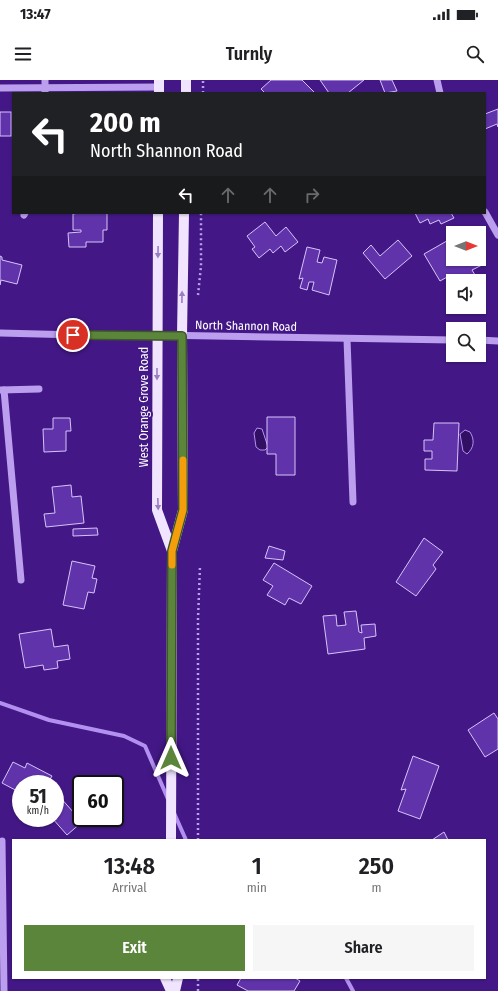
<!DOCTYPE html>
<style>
:root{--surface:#fff;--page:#f6f6f6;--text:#202124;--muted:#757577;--accent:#5c853c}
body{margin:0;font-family:"Fira Sans Condensed",sans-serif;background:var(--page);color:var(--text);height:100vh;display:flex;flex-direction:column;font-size:15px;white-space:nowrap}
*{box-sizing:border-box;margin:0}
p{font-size:13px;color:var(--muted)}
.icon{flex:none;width:22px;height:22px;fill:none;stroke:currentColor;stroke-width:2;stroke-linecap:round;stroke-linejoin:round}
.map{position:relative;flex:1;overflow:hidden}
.drawer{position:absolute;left:12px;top:759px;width:474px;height:140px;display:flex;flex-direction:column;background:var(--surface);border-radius:0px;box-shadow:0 1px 3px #0004}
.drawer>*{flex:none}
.hud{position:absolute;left:12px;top:12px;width:474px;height:122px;border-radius:0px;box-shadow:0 1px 3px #0004;background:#202124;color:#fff;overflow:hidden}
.needle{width:26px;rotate:90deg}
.tools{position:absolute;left:446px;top:146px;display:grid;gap:8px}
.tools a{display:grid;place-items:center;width:40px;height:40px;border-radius:0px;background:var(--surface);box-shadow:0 1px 3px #0004;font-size:20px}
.speed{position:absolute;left:12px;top:695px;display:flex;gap:8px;font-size:20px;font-weight:700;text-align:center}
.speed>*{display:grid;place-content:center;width:52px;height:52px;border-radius:50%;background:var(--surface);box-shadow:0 1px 3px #0004;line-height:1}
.speed small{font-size:10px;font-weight:400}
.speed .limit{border:2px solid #111;border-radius:6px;background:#fff;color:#111}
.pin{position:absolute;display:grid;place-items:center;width:34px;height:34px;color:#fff;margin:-17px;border:2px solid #fff;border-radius:50%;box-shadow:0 1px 4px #0007}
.me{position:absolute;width:44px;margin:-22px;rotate:0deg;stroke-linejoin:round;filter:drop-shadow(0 0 3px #0008)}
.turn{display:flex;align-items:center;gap:14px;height:84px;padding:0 12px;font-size:18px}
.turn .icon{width:52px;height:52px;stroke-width:2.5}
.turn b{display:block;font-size:28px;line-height:34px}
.lanes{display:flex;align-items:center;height:38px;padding:0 12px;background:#0003;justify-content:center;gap:20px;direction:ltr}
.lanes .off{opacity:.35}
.eta{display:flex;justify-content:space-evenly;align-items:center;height:68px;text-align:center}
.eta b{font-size:24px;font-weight:600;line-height:28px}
.action{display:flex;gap:8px;margin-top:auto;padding:8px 12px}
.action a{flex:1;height:46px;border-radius:0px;background:var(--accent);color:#fff;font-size:16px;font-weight:600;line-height:46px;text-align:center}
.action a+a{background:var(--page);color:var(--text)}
.status{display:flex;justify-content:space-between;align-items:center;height:28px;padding:0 20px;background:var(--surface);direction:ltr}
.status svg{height:11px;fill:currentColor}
header{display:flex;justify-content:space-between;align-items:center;height:52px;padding:0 12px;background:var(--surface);font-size:18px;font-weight:600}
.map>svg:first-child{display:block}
</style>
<div class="status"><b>13:47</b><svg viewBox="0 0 49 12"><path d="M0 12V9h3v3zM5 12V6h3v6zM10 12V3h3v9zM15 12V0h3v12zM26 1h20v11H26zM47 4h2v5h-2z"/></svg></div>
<header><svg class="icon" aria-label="menu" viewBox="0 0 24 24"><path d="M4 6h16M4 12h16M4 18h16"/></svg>Turnly<svg class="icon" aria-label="search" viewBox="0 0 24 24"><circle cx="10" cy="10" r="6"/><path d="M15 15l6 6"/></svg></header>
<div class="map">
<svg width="498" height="911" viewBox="0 0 498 911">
<rect width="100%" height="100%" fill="#431886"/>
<!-- water -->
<g fill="#310f63" stroke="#b390f0">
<polygon points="257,348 262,349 268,367 265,370 260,370 256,367 254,353"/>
<path d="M465 350 470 352C475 360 474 368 467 374L463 371 460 354Z"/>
</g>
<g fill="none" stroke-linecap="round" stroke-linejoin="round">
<!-- stream -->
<g stroke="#b390f0" stroke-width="4">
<polyline points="0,623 49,640 124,656 145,666 168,719"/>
<polyline points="174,733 186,760"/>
<polyline points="346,898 353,911"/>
</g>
</g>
<!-- building -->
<g fill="#6033aa" stroke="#d7c3fa">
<polygon points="271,0 302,0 315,13 265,13 261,9"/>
<polygon points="320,0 364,0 348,13 329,13"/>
<polygon points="380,0 392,0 397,11 385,13"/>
<polygon points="498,29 498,47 497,44 485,49 485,34"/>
<rect x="0" y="32" width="11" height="24"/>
<polygon points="79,133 107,133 107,150 103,150 103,162 86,162 86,167 69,167 68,153 81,152 81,150 73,150 73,134"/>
<polygon points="415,133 451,133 454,138 441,144 439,140 430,144 428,139 420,143"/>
<polygon points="265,142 276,156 286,147 298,162 285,172 281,166 273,173 270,169 259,178 252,169 255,167 247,156"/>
<polygon points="452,158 453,179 462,179 460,182 465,179 478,179 482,185 472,190 478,200 477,201 453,202 449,196 440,201 424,174"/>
<polygon points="398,160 412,176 385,199 363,173 371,165 380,176"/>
<polygon points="307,167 320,170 317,182 322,183 324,177 337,180 329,215 312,210 314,202 309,202 307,210 300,208 303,198 299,199"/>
<polygon points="0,176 2,177 2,180 22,185 17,204 1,200 0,205"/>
<polygon points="267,337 295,337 295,395 276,395 276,374 267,374"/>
<polygon points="53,338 70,338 71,351 66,351 66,371 44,372 43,349 53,349"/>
<polygon points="434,343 459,343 457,391 425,390 425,379 432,379 432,371 424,371 424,360 433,360"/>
<polygon points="71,405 72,417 81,416 84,443 46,447 44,434 55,433 52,407"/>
<polygon points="97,448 98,455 73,456 73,449"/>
<polygon points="424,458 443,472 433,485 436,489 416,516 396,502"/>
<polygon points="269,466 285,471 283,480 265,478"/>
<polygon points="72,481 95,486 92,498 97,499 94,513 88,512 84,529 63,525"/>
<polygon points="274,483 312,506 301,524 289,518 285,525 267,515 273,506 263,500"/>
<polygon points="356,531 359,552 362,553 361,545 375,544 376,556 364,558 365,569 328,574 323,536 336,535 337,546 346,545 344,532"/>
<polygon points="51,549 54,567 68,565 70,579 57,581 58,588 44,590 43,585 25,588 19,554"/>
<polygon points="494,633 498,639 498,669 485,677 468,650"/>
<polygon points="413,676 439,686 420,739 398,731 406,709 401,710"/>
<polygon points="13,682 25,688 27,683 52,696 47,704 21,704 21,713 2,703"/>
<polygon points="59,716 82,742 67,755 52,738 55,738 55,719"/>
<polygon points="444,752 448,760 432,760"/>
<polygon points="241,898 295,898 300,901 294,911 248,911 237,905"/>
</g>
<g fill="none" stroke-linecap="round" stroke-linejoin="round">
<!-- path -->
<g stroke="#bb9eed" stroke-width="2.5" stroke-dasharray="2 3" stroke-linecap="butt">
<polyline points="203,13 203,0"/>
<polyline points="198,215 201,186 201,133"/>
<polyline points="198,760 198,539 200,486"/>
<polyline points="198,911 198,898"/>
</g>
<!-- minor -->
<g stroke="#bb9eed" stroke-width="7">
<polyline points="437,0 440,13"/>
<polyline points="0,8 159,7"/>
<polyline points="45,13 45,0"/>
<polyline points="485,132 498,155"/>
<polyline points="24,135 25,133"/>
<polyline points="0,253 117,256 157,255 453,260"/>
<polyline points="347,259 353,422"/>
<polyline points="479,260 498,261"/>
<polyline points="1,310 39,309"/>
<polyline points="4,310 21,500"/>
<polyline points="2,761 4,911"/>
</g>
<!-- major -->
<g stroke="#f0e4ff" stroke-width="10">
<polyline points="159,13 159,0"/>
<polyline points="186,13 186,0"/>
<polyline points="158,133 157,430 172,471"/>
<polyline points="171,760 172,471 183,430 182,256 184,133"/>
<polyline points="165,898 171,911"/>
<polyline points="175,911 178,898"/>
</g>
</g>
<!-- one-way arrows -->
<defs><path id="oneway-solid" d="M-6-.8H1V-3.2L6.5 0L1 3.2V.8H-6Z"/></defs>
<g fill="#9a7ec2">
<use href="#oneway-solid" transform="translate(158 172) rotate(91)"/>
<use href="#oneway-solid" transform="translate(182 217) rotate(-89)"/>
<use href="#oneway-solid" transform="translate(157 294) rotate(90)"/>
<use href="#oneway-solid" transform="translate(158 424) rotate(88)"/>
</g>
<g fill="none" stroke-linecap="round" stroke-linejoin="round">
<defs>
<polyline id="route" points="73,255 182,256 183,430 172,471 171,678"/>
</defs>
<!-- route casing -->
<use href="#route" stroke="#3c5627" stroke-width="10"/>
<!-- route -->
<use href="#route" stroke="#5c853c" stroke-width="7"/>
<!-- slow -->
<polyline stroke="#f59e0b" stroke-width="7" points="172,485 172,471 183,430 183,380"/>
</g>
<g text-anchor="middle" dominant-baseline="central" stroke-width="4" stroke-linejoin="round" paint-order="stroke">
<!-- street labels -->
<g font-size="12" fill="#fff" stroke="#431886">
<text transform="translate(246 246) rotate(1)">North Shannon Road</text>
<text transform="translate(144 327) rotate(-90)">West Orange Grove Road</text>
</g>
</g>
</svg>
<div class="tools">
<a><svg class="needle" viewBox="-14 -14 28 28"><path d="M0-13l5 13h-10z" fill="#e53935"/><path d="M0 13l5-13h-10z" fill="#757577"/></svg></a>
<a><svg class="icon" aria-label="sound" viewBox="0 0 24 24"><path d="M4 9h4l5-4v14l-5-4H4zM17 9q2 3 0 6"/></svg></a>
<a><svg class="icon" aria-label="search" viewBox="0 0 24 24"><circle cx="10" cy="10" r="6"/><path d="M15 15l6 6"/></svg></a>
</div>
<div class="speed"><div>51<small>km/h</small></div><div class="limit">60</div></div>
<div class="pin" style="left:73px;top:255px;background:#d93025"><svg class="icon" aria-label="arrive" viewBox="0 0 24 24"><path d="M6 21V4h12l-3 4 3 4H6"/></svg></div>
<svg class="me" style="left:171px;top:678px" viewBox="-20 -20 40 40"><path d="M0-17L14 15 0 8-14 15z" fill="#5c853c" stroke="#fff" stroke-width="4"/></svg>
<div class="hud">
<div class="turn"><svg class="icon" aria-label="left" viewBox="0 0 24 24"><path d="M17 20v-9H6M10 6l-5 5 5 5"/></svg><div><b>200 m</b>North Shannon Road</div></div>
<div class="lanes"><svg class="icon" aria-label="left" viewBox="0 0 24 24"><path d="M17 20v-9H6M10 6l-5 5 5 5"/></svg><svg class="icon off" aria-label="ahead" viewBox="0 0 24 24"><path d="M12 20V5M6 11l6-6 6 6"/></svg><svg class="icon off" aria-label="ahead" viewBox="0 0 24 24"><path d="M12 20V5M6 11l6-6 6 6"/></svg><svg class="icon off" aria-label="right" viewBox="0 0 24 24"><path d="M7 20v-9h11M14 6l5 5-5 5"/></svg></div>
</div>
<section class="drawer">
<div class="eta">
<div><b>13:48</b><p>Arrival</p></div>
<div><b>1</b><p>min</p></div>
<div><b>250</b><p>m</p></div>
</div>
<div class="action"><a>Exit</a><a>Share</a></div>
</section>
</div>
